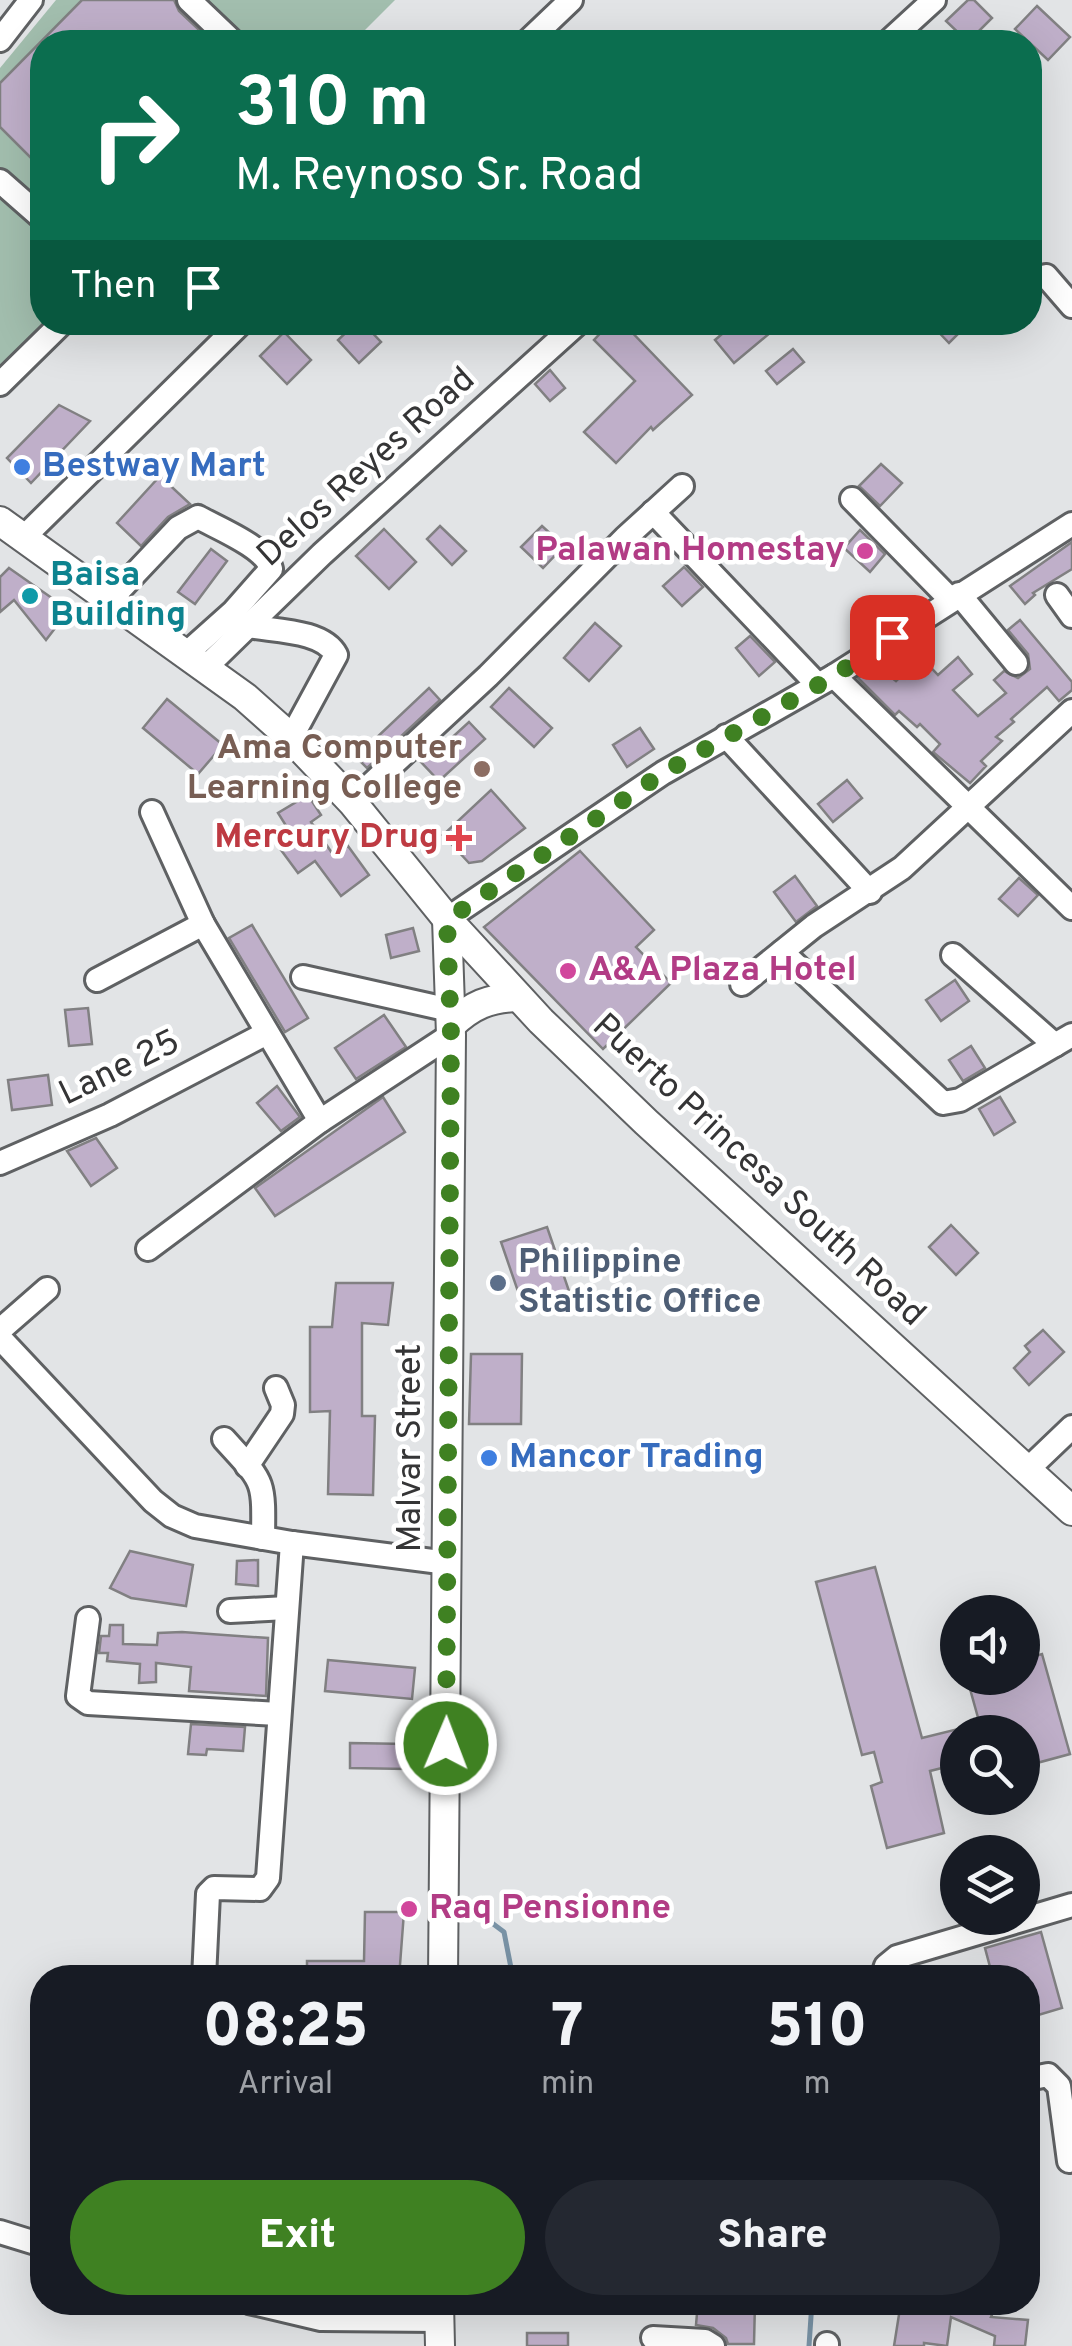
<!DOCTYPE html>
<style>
:root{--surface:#171b24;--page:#242831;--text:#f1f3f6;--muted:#9ea1a6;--accent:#3f8122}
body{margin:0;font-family:Overpass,sans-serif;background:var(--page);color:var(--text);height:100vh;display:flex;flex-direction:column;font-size:38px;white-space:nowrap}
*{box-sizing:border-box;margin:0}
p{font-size:32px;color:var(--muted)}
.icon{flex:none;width:55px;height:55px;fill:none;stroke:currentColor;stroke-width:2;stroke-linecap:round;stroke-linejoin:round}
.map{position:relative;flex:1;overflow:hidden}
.sheet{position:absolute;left:30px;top:1965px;width:1010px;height:350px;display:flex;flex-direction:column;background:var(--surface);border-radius:40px;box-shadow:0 10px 40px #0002}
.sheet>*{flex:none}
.banner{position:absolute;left:30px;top:30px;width:1012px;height:305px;border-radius:40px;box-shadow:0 10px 40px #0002;background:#0b6e4f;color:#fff;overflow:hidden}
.tools{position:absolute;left:940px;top:1595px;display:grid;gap:20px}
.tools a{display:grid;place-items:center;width:100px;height:100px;border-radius:50%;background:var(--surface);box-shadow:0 10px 40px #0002;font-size:50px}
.pin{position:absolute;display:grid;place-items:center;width:85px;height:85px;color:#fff;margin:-42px;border-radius:20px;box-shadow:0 5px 15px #0006}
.me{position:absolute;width:110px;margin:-55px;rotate:1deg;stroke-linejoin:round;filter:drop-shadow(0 0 8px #0008)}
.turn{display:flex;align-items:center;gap:35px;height:210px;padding:0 40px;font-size:45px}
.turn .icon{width:130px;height:130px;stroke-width:2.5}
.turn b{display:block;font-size:70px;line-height:85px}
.then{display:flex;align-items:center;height:95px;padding:0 40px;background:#0003;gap:20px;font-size:38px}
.eta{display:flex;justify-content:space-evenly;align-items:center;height:170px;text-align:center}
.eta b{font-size:60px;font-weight:800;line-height:70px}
.action{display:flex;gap:20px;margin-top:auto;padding:20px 40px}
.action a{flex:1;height:115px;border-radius:60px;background:var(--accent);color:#fff;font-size:40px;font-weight:800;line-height:115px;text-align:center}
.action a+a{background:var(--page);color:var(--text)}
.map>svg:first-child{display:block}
</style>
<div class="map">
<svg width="1072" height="2346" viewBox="0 0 1072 2346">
<rect width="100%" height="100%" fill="#e2e4e6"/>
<!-- green -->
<polygon fill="#a2beae" points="56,0 395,0 353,42 42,42 42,322 73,323 0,396 0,68"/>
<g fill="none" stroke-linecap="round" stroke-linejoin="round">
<!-- stream -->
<g stroke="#7992a5" stroke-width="5">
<polyline points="472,1908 504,1932 513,1978"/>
<polyline points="809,2346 812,2302"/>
</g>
</g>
<!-- building -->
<g fill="#bfafc9" stroke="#818082" stroke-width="2.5">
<polygon points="82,0 174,0 179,11 212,42 42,42 42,169 0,127 0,83"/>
<polygon points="968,0 974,0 992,18 968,42 946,21"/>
<polygon points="1037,6 1070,37 1048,60 1015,29"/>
<polygon points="357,322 362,322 381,342 359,363 338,340"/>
<polygon points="611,322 622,322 692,395 653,430 651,427 616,463 584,432 635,381 594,340"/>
<polygon points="736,322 783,322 734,363 715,340"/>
<polygon points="929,322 970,322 949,343"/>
<polygon points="284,332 311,360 287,384 260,356"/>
<polygon points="793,349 804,362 777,384 766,371"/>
<polygon points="550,370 565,388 550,401 535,384"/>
<polygon points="59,405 90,421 31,483 7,458"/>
<polygon points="881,464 902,483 880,506 859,486"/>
<polygon points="160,476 190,504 168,517 141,546 117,523"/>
<polygon points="440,526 466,551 452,565 427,539"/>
<polygon points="542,526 564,546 543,568 521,547"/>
<polygon points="384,529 416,562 389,589 356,556"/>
<polygon points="860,530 885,554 870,572 844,548"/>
<polygon points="1072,542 1072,569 1033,593 1035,595 1025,604 1010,586"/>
<polygon points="211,549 227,561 195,604 178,592"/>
<polygon points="684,567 703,587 682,606 663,586"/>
<polygon points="9,568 69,610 46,640 14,600 0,612 0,577"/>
<polygon points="1020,620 1072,682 1072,690 1059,701 1047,687 1011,719 1014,722 996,737 1002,741 981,761 986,766 970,783 933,752 940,744 920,724 917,727 899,711 895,715 858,678 877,666 896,681 921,657 938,675 958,657 972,674 953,690 978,716 1006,693 994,680 1004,671 1018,678 1030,669 1028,654 1008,630"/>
<polygon points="595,623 621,646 589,681 564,658"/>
<polygon points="750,636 775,662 759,676 736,648"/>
<polygon points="429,688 440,700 367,768 356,757"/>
<polygon points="509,688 552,728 534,747 491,707"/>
<polygon points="167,699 223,745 198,774 143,728"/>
<polygon points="469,722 485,739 439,781 419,760 441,740 445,744"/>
<polygon points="640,728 654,749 627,767 613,745"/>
<polygon points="847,780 862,798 833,822 818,804"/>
<polygon points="491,790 525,828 482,861 469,863 443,835"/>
<polygon points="308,795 321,815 311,822 334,856 348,846 369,875 341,896 315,861 298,873 281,850 295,840 278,813"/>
<polygon points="580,851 654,930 636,947 671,983 603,1049 484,927"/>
<polygon points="795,876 817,906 796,922 774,892"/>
<polygon points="1019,878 1038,895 1018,916 999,899"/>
<polygon points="252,925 308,1018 285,1032 229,938"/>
<polygon points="413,928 419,951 391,958 386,935"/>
<polygon points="955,980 969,1001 941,1021 926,1000"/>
<polygon points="88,1008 92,1044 69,1046 65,1010"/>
<polygon points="384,1015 406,1047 356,1079 335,1048"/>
<polygon points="971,1046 985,1068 963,1081 949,1060"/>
<polygon points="48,1075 52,1105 12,1110 8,1080"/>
<polygon points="277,1086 300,1117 281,1131 257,1103"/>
<polygon points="383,1097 405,1132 275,1216 255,1188"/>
<polygon points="1000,1097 1015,1122 994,1135 979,1109"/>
<polygon points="96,1138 117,1168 91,1186 67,1151"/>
<polygon points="951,1225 978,1253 956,1275 929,1247"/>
<polygon points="547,1227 569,1291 523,1306 501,1242"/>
<polygon points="336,1283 393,1283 388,1325 362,1323 362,1416 375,1416 373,1495 328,1494 330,1411 310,1412 310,1327 332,1327"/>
<polygon points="1043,1330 1064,1352 1029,1385 1014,1368 1030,1352 1025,1346"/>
<polygon points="471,1354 522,1354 521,1424 469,1424"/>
<polygon points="130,1551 193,1565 186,1606 131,1598 110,1588"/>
<polygon points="258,1560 258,1586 236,1584 237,1561"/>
<polygon points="875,1567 922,1738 958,1729 958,1764 930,1771 944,1833 887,1848 871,1786 882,1782 874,1752 862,1755 816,1582"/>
<polygon points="110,1625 123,1625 123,1644 157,1645 158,1633 182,1632 268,1638 266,1696 189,1691 191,1667 156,1663 156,1682 139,1683 140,1664 107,1661 108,1653 99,1653 101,1636 109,1636"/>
<polygon points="1042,1654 1070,1754 1022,1767 1022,1732 982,1732 967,1678 1022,1678 1022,1660"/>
<polygon points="328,1660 415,1668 412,1699 325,1691"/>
<polygon points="191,1724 245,1727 243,1751 207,1749 206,1755 188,1754"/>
<polygon points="350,1743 407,1744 407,1769 350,1768"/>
<polygon points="365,1912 404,1912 399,1978 307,1978 307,1961 364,1961"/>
<polygon points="1041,1932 1062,2008 1028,2018 1028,1978 993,1978 985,1948"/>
<polygon points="698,2302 755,2302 754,2344 728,2344 726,2338 713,2328 696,2325"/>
<polygon points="901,2302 982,2302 995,2308 991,2317 1028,2320 1025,2346 994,2346 995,2336 951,2317 947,2346 924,2343 924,2346 894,2346"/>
<rect x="527" y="2333" width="41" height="13"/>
</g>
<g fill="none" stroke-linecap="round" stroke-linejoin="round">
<defs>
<g id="minor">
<polyline points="189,0 233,42"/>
<polyline points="0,40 31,0"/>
<polyline points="527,42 571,0"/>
<polyline points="888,42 934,0"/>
<polyline points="0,181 42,218"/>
<polyline points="1046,276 1072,306"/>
<polyline points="0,384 63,322"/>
<polyline points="852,499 950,599"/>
<polyline points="653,512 816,683"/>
<polyline points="23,538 242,322"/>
<polyline points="959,594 1016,663"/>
<polyline points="1057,595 1072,616"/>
<path d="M110 600 178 528 198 517C217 528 266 547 271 569L233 612 186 654"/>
<path d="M248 626C274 631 323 630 336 655L291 738"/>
<polyline points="205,668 322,554 579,322"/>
<polyline points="834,676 1072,908"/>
<polyline points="726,736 870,892"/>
<polyline points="352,802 488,676 625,538 682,486"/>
<polyline points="152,812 203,924 320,1121"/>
<polyline points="447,919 663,773 834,676 1072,524"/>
<polyline points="782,952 943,1103 960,1100 1072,1035"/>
<polyline points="953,955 1055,1045"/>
<polyline points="303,977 450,1010"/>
<polyline points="97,980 203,924"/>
<polyline points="742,984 814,926 902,868 1072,711"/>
<polyline points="0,1163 110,1115 267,1033"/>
<polyline points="148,1249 320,1121 451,1035"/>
<polyline points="0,1330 47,1289"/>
<polyline points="0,1338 153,1501 172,1516 195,1526 292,1543 448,1563"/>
<path d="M224 1439C264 1483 264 1478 263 1538"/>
<polyline points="247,1466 282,1414 283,1405 276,1388"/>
<polyline points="1027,1470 1072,1427"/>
<polyline points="230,1611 287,1608"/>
<polyline points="88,1619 78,1696 88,1703 278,1714"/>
<polyline points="204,1978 208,1894 214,1888 260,1889 268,1878 292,1543"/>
<polyline points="882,1978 886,1966 897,1957 1072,1905"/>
<polyline points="1028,2079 1048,2075 1059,2086 1069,2161"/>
<polyline points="0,2232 42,2245"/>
<polyline points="249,2302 321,2319 439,2320"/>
<polyline points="653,2338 705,2341 713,2346"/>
<polyline points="827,2346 827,2344"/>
</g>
<g id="major">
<polyline points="0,521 245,697 291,738 352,802 447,919 541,1021 646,1122 1072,1511"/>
<path d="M451 1025C472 1005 489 998 518 997"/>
<polyline points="443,1978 451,1035 447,919"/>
<polyline points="439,2302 440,2346"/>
</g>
</defs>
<!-- minor casing -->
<use href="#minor" stroke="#5f6163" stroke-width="28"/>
<!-- major casing -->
<use href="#major" stroke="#5f6163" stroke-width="32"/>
<!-- minor -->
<use href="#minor" stroke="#fff" stroke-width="22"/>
<!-- major -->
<use href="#major" stroke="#fff" stroke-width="28"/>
</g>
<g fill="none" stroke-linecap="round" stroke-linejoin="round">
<!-- route -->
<polyline stroke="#3f8122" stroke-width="18" stroke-dasharray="0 32.4" points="446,1744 451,1035 447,920 663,773 834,676 892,637"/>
</g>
<!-- markers -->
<g fill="#3f7fe0" stroke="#fff" stroke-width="4">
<circle cx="22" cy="467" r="10"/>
<circle cx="489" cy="1458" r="10"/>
</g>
<g fill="#d1479c" stroke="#fff" stroke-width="4">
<circle cx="865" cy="551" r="10"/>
<circle cx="568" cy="971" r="10"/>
<circle cx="409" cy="1909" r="10"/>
</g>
<circle fill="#0f9aa8" stroke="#fff" stroke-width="4" cx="30" cy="596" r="10"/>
<circle fill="#8d6e63" stroke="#fff" stroke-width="4" cx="482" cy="769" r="10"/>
<path fill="#e0444e" stroke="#fff" stroke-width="4" d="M454 823h10v10h10v10h-10v10h-10v-10h-10v-10h10z"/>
<circle fill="#5c6f8a" stroke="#fff" stroke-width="4" cx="498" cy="1283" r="10"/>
<g text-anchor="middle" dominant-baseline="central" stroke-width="9" stroke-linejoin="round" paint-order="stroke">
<!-- shop labels -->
<g font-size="35" font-weight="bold" fill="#366cbe" stroke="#fff" text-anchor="start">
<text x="42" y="467">Bestway Mart</text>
<text x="509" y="1458">Mancor Trading</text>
</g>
<!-- street labels -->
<g font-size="35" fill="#353536" stroke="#fff">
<text transform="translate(367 468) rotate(-42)">Delos Reyes Road</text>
<text transform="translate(120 1069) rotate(-26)">Lane 25</text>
<text transform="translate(758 1171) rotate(43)">Puerto Princesa South Road</text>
<text transform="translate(411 1448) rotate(-90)">Malvar Street</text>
</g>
<!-- hotel labels -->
<g font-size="35" font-weight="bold" fill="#b23c85" stroke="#fff" text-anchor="start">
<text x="845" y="551" text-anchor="end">Palawan Homestay</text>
<text x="588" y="971">A&amp;A Plaza Hotel</text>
<text x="429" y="1909">Raq Pensionne</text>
</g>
<!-- culture labels -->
<g font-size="35" font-weight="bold" fill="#0d838f" stroke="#fff" text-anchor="start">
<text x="50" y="576">Baisa<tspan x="50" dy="40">Building</tspan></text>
</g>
<!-- education labels -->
<g font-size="35" font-weight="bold" fill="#785e54" stroke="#fff" text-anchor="end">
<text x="462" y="749">Ama Computer<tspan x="462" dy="40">Learning College</tspan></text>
</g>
<!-- health labels -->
<g font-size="35" font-weight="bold" fill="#be3a42" stroke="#fff" text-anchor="end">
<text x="439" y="838">Mercury Drug</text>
</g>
<!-- service labels -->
<g font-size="35" font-weight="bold" fill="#4e5e75" stroke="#fff" text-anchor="start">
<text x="518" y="1263">Philippine<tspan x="518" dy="40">Statistic Office</tspan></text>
</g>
</g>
</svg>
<div class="tools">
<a><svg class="icon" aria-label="sound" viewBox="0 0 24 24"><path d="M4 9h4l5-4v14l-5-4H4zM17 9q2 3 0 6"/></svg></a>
<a><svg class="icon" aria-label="search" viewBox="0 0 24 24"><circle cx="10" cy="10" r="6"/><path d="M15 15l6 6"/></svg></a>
<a><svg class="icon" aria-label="layers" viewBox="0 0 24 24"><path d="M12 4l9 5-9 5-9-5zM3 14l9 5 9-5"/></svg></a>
</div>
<div class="pin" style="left:892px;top:637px;background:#d93025"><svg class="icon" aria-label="arrive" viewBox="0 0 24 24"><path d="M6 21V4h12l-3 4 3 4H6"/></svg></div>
<svg class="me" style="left:446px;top:1744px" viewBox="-20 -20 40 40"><circle r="17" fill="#3f8122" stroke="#fff" stroke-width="3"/><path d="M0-11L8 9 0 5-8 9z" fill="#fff"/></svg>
<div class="banner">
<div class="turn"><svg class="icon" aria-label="right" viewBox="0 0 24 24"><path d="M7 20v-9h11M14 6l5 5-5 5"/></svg><div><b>310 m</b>M. Reynoso Sr. Road</div></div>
<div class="then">Then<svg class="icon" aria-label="arrive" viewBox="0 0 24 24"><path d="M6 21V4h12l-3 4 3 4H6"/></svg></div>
</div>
<section class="sheet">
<div class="eta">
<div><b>08:25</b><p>Arrival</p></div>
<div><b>7</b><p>min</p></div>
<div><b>510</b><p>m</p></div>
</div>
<div class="action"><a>Exit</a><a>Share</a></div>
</section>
</div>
